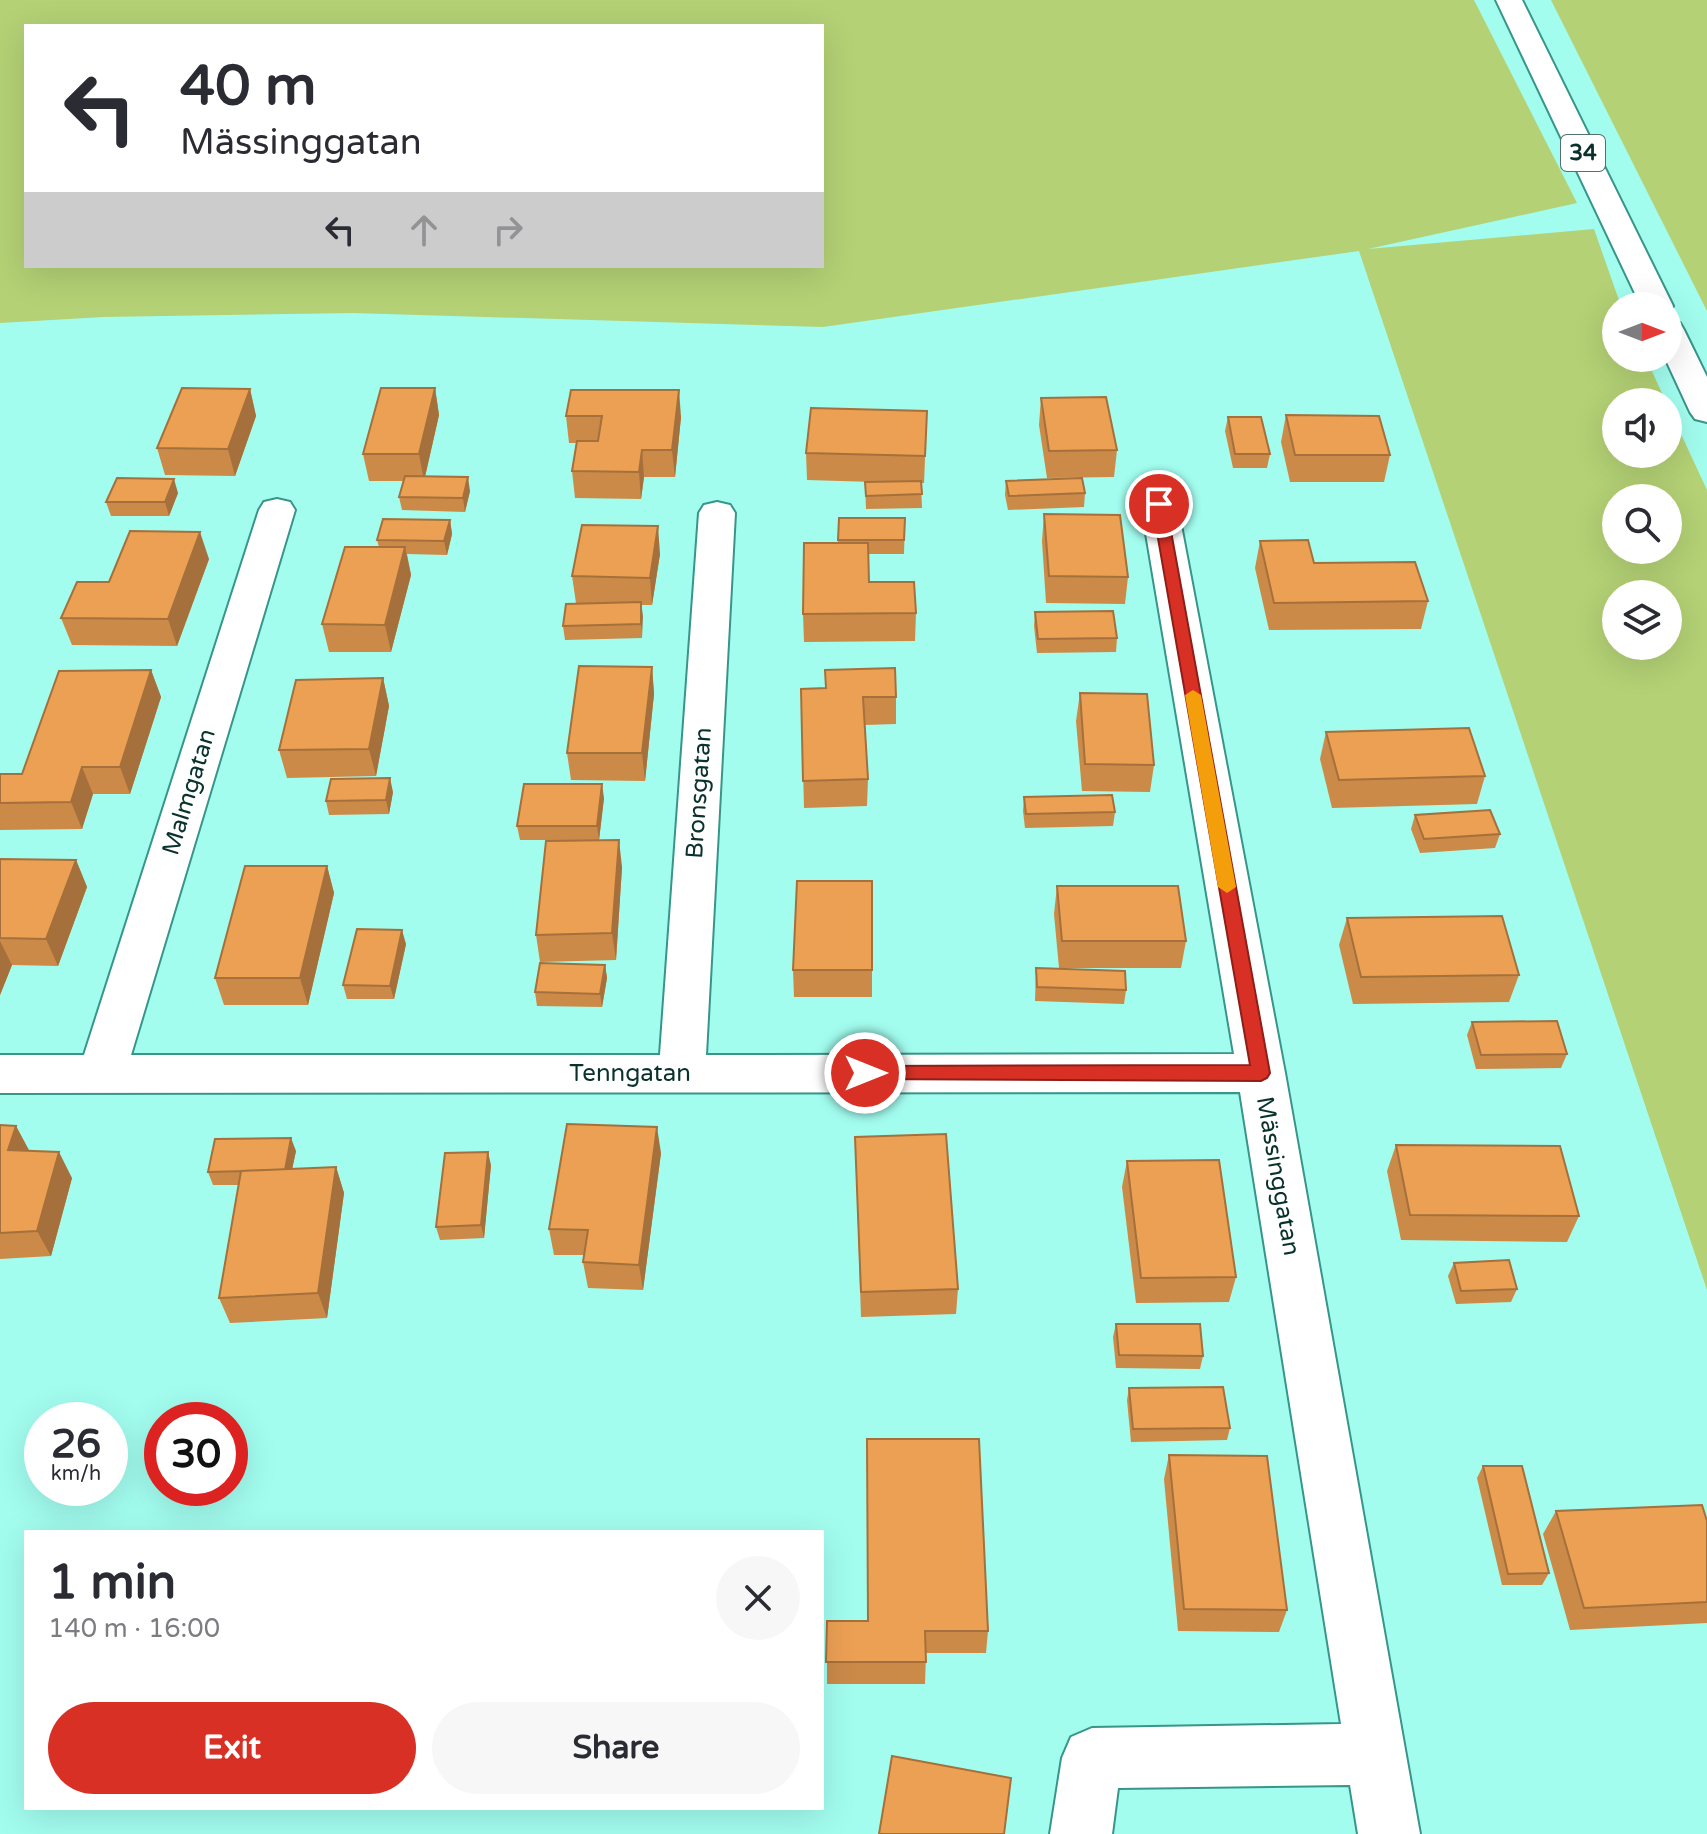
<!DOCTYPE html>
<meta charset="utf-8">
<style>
:root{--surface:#fff;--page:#f7f7f7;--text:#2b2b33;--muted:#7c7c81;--accent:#d93025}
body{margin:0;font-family:"Varela Round",sans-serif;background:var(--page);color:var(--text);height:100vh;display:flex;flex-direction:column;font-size:30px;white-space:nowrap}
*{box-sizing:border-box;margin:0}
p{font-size:26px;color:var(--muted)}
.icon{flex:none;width:44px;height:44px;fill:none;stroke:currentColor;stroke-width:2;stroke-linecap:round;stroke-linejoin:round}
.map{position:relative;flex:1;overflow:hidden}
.details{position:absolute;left:24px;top:1530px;width:800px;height:280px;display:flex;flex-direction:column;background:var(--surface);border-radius:0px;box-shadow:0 8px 32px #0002}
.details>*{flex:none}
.hud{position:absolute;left:24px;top:24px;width:800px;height:244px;border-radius:0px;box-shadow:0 8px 32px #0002;background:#fff;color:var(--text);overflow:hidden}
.needle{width:52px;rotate:90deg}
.fabs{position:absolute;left:1602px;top:292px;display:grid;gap:16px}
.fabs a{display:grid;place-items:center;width:80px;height:80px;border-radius:50%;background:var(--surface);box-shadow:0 8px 32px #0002;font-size:40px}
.speed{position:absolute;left:24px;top:1402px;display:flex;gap:16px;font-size:40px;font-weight:700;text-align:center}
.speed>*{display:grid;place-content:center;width:104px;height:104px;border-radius:50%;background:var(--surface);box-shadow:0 8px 32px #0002;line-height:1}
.speed small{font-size:20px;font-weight:400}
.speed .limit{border:12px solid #d22;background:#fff;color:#111}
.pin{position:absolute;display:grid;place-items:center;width:68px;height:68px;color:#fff;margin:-34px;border:4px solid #fff;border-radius:50%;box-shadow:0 2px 8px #0007}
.me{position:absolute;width:88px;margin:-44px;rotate:90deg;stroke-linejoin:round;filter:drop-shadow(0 0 6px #0008)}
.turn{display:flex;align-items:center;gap:28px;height:168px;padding:0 24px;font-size:36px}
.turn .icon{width:104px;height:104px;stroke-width:2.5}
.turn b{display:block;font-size:56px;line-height:68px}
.lanes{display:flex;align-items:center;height:76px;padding:0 24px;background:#0003;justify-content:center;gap:40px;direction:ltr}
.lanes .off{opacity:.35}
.round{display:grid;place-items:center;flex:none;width:84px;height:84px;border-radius:42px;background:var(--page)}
.summary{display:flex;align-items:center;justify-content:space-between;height:136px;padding:0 24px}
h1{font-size:48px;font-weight:800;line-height:60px}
.primary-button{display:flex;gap:16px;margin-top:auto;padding:16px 24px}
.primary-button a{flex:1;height:92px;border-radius:48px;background:var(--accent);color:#fff;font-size:32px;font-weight:800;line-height:92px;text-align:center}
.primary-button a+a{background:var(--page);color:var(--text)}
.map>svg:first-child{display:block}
</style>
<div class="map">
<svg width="1707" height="1834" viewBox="0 0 1707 1834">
<rect width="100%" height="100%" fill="#a2fdef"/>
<!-- green -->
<g fill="#b4d175" fill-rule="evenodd">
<path d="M0 0H1474L1577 203 1368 249 1594 229 1621 306H1616V358H1646L1666 402H1616V454H1668V406L1707 490V1290L1359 251 823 327 353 313 103 317 0 323ZM26 26H822V266H26ZM1616 498H1668V550H1616ZM1616 594H1668V646H1616Z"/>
<polygon points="1551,0 1707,0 1707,311"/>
</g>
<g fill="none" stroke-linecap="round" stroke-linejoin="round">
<defs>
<polygon id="minor" points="1159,493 1172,496 1177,504 1285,1073 1420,1834 1358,1834 1350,1785 1118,1788 1112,1834 1050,1834 1062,1758 1071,1737 1092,1728 1341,1724 1240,1092 0,1093 0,1055 84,1055 259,510 264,502 277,499 290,502 295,510 131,1055 660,1055 699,513 704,505 717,502 730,505 735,513 706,1055 1234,1054 1141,504 1146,496"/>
<g id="primary">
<polygon points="1496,0 1522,0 1673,306 1668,313 1668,306 1641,306"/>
<polygon points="1668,320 1680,323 1684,330 1707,377 1707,422 1695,419 1690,412 1665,358 1668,358"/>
</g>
</defs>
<!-- minor casing -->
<use href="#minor" stroke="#379589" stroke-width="4"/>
<!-- primary casing -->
<use href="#primary" stroke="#379589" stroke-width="4"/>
<!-- minor -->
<use href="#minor" fill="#fff" fill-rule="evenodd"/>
<!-- primary -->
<use href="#primary" fill="#fff" fill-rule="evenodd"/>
</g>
<!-- wall -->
<g fill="#cb8a48">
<polygon points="435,388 439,415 425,477 470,491 465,512 402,510 399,497 404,481 369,481 363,454"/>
<polygon points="250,389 256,416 235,476 165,475 157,448"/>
<polygon points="1041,398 1117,450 1114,477 1047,478 1039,425"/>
<polygon points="927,411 924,483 921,483 922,508 866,509 865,482 874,482 807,480 806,453"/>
<polygon points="1286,415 1390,455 1384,482 1290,482 1281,442"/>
<polygon points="566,416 681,417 675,477 644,477 641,499 575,498 572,471 576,443 569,443"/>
<polygon points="1228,417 1270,454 1267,468 1233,468 1225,431"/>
<polygon points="1006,481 1085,493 1084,507 1008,510 1005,495"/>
<polygon points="178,493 169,516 111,516 106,502"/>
<polygon points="1044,514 1128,577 1125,604 1046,603 1042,541"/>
<polygon points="839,518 905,518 904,554 868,554 869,582 916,613 915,641 804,642 803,614 838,543"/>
<polygon points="450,520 452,534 447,555 407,554 411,575 391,652 329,652 322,624 379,547 377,540"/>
<polygon points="1260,541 1314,563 1428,601 1421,629 1269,630 1255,568"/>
<polygon points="660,554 652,605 641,605 642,638 565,640 563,626 576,603 572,576"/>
<polygon points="209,559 177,646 72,645 61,618 109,582"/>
<polygon points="1035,612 1117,638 1116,652 1037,653 1034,626"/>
<polygon points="652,667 654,694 645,781 571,780 567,753"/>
<polygon points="151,670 161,697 130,794 93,794 82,829 0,830 0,774 22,774"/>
<polygon points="383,678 389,706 376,776 287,778 279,750"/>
<polygon points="801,689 896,697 896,724 865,725 868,779 867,806 804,808"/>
<polygon points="1080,693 1154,765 1150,792 1082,791 1076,721"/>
<polygon points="1326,732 1485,776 1477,804 1332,808 1320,759"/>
<polygon points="393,792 389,814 329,815 326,801"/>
<polygon points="1024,797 1115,812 1113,826 1025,828 1023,811"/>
<polygon points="604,798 599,840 622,867 616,960 540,962 536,935 594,840 520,840 517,826"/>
<polygon points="1415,815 1500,834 1495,848 1420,853 1411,829"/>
<polygon points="0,859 76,860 87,887 58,966 12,965 0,995"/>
<polygon points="327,866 334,893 308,1005 224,1005 215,978"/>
<polygon points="872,881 872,997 794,997 793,970"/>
<polygon points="1057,886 1186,941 1181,968 1059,968 1054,914"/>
<polygon points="1347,918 1519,975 1509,1002 1353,1004 1339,945"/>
<polygon points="406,944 394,999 347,999 343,985"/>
<polygon points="605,965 607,978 602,1007 537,1006 535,992"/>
<polygon points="1036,968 1126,990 1124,1004 1035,1001"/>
<polygon points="1472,1022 1567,1054 1561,1068 1476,1069 1467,1035"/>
<polygon points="0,1125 16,1126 29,1151 72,1178 51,1256 0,1259"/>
<polygon points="855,1137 958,1289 956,1314 861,1317"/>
<polygon points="1396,1145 1579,1216 1567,1242 1401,1240 1387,1171"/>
<polygon points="296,1151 292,1169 336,1167 344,1193 327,1318 230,1323 219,1298 239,1185 213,1185 208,1172"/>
<polygon points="661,1153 643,1290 588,1288 583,1262 584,1255 554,1255 549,1229"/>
<polygon points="1127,1161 1236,1277 1229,1302 1136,1303 1122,1187"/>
<polygon points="491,1165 484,1238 440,1240 436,1227"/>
<polygon points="1454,1263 1517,1289 1511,1302 1456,1304 1448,1276"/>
<polygon points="1116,1324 1203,1356 1200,1369 1116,1368 1113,1337"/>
<polygon points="1129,1388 1230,1428 1227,1440 1131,1442 1127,1400"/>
<polygon points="1169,1455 1287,1610 1279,1632 1178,1631 1164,1479"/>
<polygon points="1483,1466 1549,1573 1542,1585 1502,1585 1477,1478"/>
<polygon points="1556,1511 1707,1521 1707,1623 1570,1630 1543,1534"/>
<polygon points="827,1621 988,1631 986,1653 926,1653 925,1684 827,1684"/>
</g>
<!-- shaded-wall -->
<g fill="#a5703b">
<polygon points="435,388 439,415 424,481 419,454"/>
<polygon points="250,389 256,416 235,476 228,449"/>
<polygon points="679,390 681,417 675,477 672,450"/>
<polygon points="642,450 644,477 641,499 639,472"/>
<polygon points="468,477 470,491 465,512 463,498"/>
<polygon points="174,479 178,493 169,516 165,502"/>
<polygon points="450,520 452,534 447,555 444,541"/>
<polygon points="658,526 660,554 652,605 650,578"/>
<polygon points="200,532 209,559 177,646 168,619"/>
<polygon points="405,547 411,575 391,652 385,625"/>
<polygon points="641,602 643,616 642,638 641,624"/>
<polygon points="652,667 654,694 645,781 642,753"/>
<polygon points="151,670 161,697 130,794 120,767"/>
<polygon points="383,678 389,706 376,776 369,749"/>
<polygon points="82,767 93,794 82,829 71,802"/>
<polygon points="390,778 393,792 389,814 386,800"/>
<polygon points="602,784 604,798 599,840 597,826"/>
<polygon points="619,840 622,867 616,960 612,933"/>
<polygon points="76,860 87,887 58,966 46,939"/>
<polygon points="327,866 334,893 308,1005 300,978"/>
<polygon points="402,930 406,944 394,999 390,986"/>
<polygon points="0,941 12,965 0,995"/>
<polygon points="605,965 607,978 602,1007 600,994"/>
<polygon points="16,1126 30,1152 8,1150"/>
<polygon points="657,1127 661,1153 643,1290 639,1265"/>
<polygon points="291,1138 296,1151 289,1184 285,1171"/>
<polygon points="59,1152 72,1178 51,1256 37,1231"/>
<polygon points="488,1152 491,1165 484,1238 481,1225"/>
<polygon points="336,1167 344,1193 327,1318 318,1293"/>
</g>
<!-- building -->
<g fill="#eca054" stroke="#a5703b" stroke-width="2">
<polygon points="182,388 250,389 228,449 157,448"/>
<polygon points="381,388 435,388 419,454 363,454"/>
<polygon points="571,390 679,390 672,450 642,450 639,472 572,471 577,441 598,441 602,416 566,416"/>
<polygon points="1106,397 1117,450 1049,451 1041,398"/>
<polygon points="811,408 927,411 925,456 806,453"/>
<polygon points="1286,415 1379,416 1390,455 1295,455"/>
<polygon points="1228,417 1261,417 1270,454 1235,454"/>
<polygon points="405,476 468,477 463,498 399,497"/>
<polygon points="117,478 174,479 165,502 106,502"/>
<polygon points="1082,478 1085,493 1009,496 1006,481"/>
<polygon points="921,481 922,494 866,496 865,482"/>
<polygon points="1044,514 1120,515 1128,577 1049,576"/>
<polygon points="839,518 905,518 904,540 838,540"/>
<polygon points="383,519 450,520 444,541 377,540"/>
<polygon points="582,525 658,526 650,578 572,576"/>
<polygon points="130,531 200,532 168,619 61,618 77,582 109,582"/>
<polygon points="1308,540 1314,563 1415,562 1428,601 1274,603 1260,541"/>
<polygon points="804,543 868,543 869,582 914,582 916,613 803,614"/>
<polygon points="345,547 405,547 385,625 322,624"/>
<polygon points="641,602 641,624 563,626 566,604"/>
<polygon points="1113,611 1117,638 1038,639 1035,612"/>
<polygon points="579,666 652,667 642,753 567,753"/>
<polygon points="895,668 896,697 863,697 868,779 803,781 801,689 826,688 825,670"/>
<polygon points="151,670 120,767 82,767 71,802 0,803 0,774 22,774 59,671"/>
<polygon points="383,678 369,749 279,750 296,680"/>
<polygon points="1080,693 1147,694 1154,765 1085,764"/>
<polygon points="1469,728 1485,776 1339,780 1326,732"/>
<polygon points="390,778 386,800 326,801 331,779"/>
<polygon points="524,784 602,784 597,826 517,826"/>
<polygon points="1112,795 1115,812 1026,814 1024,797"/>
<polygon points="1490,810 1500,834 1424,839 1415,815"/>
<polygon points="619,840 612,933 536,935 546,841"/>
<polygon points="0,859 76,860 46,939 0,938"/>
<polygon points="245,866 327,866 300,978 215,978"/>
<polygon points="797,881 872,881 872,970 793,970"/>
<polygon points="1057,886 1178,886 1186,941 1062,941"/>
<polygon points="1502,916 1519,975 1361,977 1347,918"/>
<polygon points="357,929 402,930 390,986 343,985"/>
<polygon points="540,963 605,965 600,994 535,992"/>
<polygon points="1036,968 1125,971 1126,990 1037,987"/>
<polygon points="1557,1021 1567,1054 1481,1055 1472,1022"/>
<polygon points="567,1124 657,1127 639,1265 583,1262 588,1230 549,1229"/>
<polygon points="0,1125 16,1126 8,1150 59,1152 37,1231 0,1233"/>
<polygon points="946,1134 958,1289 861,1292 855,1137"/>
<polygon points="291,1138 285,1170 208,1172 215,1139"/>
<polygon points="1396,1145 1560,1146 1579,1216 1410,1215"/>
<polygon points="488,1152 481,1225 436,1227 445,1153"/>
<polygon points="1219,1160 1236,1277 1141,1278 1127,1161"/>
<polygon points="336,1167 318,1293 219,1298 241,1171"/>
<polygon points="1509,1260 1517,1289 1461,1291 1454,1263"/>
<polygon points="1116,1324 1200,1324 1203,1356 1119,1355"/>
<polygon points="1223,1387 1230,1428 1133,1429 1129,1388"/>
<polygon points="867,1439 979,1439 988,1631 925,1631 926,1662 826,1662 827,1621 868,1621"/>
<polygon points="1169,1455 1267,1456 1287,1610 1184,1609"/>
<polygon points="1483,1466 1522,1466 1549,1573 1508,1574"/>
<polygon points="1702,1505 1707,1521 1707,1602 1584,1608 1556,1511"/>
<polygon points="892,1756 1011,1778 1004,1834 879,1834"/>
</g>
<!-- route -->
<polygon fill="#d93025" stroke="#8d1f18" stroke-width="2" points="1159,500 1166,504 1270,1073 1267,1078 1261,1081 858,1079 855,1073 858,1068 865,1066 1250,1065 1152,504"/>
<!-- slow -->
<polygon fill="#f59e0b" points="1193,690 1201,695 1236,887 1227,893 1218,887 1185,695"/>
<g text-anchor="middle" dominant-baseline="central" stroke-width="8" stroke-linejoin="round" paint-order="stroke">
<!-- shield labels -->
<rect fill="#fff" stroke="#54706c" stroke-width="2" x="1561" y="135" width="44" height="36" rx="6"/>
<g font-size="22" font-weight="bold" fill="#0a322d">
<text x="1583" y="153">34</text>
</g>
<!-- street labels -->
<g font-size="24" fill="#0a322d" stroke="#fff">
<text transform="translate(189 792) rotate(-73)">Malmgatan</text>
<text transform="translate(699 793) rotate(-86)">Bronsgatan</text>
<text x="630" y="1073">Tenngatan</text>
<text transform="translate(1278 1176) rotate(80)">Mässinggatan</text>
</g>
</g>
</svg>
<div class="fabs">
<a><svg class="needle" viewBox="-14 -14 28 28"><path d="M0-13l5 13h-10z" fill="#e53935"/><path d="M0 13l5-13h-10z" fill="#7c7c81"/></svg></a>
<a><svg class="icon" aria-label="sound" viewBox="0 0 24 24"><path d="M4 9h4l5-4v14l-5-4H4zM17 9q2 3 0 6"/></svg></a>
<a><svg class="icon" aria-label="search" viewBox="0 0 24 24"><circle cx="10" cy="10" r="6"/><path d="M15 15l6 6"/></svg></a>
<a><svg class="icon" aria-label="layers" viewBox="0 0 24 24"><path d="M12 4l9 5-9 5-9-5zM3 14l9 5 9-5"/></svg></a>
</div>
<div class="speed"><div>26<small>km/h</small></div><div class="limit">30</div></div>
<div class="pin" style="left:1159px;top:504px;background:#d93025"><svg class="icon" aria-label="arrive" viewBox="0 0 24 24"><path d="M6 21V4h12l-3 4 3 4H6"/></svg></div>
<svg class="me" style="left:865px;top:1073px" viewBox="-20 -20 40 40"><circle r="17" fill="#d93025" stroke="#fff" stroke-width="3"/><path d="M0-11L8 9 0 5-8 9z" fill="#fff"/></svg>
<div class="hud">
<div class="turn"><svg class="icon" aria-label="left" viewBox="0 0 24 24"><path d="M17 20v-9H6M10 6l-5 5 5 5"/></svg><div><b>40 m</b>Mässinggatan</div></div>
<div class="lanes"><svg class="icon" aria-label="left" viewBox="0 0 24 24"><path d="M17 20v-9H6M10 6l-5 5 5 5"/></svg><svg class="icon off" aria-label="ahead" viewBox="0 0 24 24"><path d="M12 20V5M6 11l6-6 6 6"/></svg><svg class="icon off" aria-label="right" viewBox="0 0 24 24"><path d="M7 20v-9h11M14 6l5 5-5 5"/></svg></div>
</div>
<section class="details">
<div class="summary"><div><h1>1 min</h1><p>140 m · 16:00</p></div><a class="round"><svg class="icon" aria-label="close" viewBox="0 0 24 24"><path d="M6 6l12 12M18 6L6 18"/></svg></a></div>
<div class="primary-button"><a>Exit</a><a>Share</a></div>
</section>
</div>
